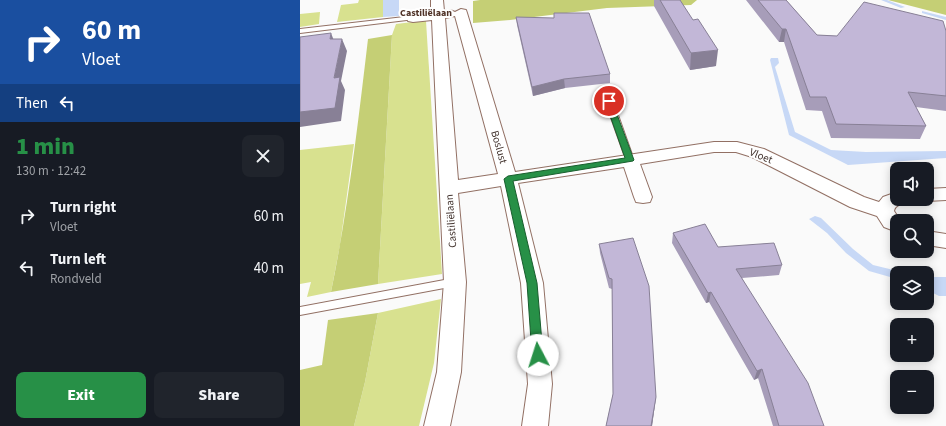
<!DOCTYPE html>
<meta charset="utf-8">
<style>
:root{--surface:#171b24;--page:#20242c;--text:#f1f3f6;--muted:#9ea1a6;--accent:#279047}
body{margin:0;font-family:"Source Sans 3",sans-serif;background:var(--page);color:var(--text);height:100vh;display:flex;flex-direction:column;font-size:15px;white-space:nowrap}
*{box-sizing:border-box;margin:0}
p{font-size:13px;color:var(--muted)}
.icon{flex:none;width:22px;height:22px;fill:none;stroke:currentColor;stroke-width:2;stroke-linecap:round;stroke-linejoin:round}
.map{position:relative;flex:1;overflow:hidden}
.details{display:flex;flex-direction:column;background:var(--surface);width:300px}
.details>*{flex:none}
.banner{background:#1a4fa0;color:#fff;overflow:hidden}
.buttons{position:absolute;left:590px;top:162px;display:grid;gap:8px}
.buttons a{display:grid;place-items:center;width:44px;height:44px;border-radius:8px;background:var(--surface);box-shadow:0 2px 10px #0003;font-size:20px}
.pin{position:absolute;display:grid;place-items:center;width:34px;height:34px;color:#fff;margin:-17px;border:2px solid #fff;border-radius:50%;box-shadow:0 1px 4px #0007}
.me{position:absolute;width:44px;margin:-22px;rotate:355deg;stroke-linejoin:round;filter:drop-shadow(0 0 3px #0008)}
.turn{display:flex;align-items:center;gap:14px;height:84px;padding:0 16px;font-size:18px}
.turn .icon{width:52px;height:52px;stroke-width:2.5}
.turn b{display:block;font-size:28px;line-height:34px}
.then{display:flex;align-items:center;height:38px;padding:0 16px;background:#0003;gap:8px;font-size:15px}
.round{display:grid;place-items:center;flex:none;width:42px;height:42px;border-radius:8px;background:var(--page)}
.summary{display:flex;align-items:center;justify-content:space-between;height:68px;padding:0 16px}
h1{font-size:24px;font-weight:800;line-height:30px;color:var(--accent)}
.action{display:flex;gap:8px;margin-top:auto;padding:8px 16px}
.action a{flex:1;height:46px;border-radius:8px;background:var(--accent);color:#fff;font-size:16px;font-weight:800;line-height:46px;text-align:center}
.action a+a{background:var(--page);color:var(--text)}
ul{padding:0;list-style:none}
li{display:flex;align-items:center;gap:12px;height:52px;padding:0 16px}
li div{flex:1}
li b{display:block;font-size:15px}
li em{font-style:normal}
main{display:flex;flex:1;min-height:0}
.map>svg:first-child{display:block}
</style>
<main>
<section class="details">
<div class="banner">
<div class="turn"><svg class="icon" aria-label="right" viewBox="0 0 24 24"><path d="M7 20v-9h11M14 6l5 5-5 5"/></svg><div><b>60 m</b>Vloet</div></div>
<div class="then">Then<svg class="icon" aria-label="left" viewBox="0 0 24 24"><path d="M17 20v-9H6M10 6l-5 5 5 5"/></svg></div>
</div>
<div class="summary"><div><h1>1 min</h1><p>130 m · 12:42</p></div><a class="round"><svg class="icon" aria-label="close" viewBox="0 0 24 24"><path d="M6 6l12 12M18 6L6 18"/></svg></a></div>
<ul>
<li><svg class="icon" aria-label="right" viewBox="0 0 24 24"><path d="M7 20v-9h11M14 6l5 5-5 5"/></svg><div><b>Turn right</b><p>Vloet</p></div><em>60 m</em></li>
<li><svg class="icon" aria-label="left" viewBox="0 0 24 24"><path d="M17 20v-9H6M10 6l-5 5 5 5"/></svg><div><b>Turn left</b><p>Rondveld</p></div><em>40 m</em></li>
</ul>
<div class="action"><a>Exit</a><a>Share</a></div>
</section>
<div class="map">
<svg width="646" height="426" viewBox="0 0 646 426">
<rect width="100%" height="100%" fill="#fafafa"/>
<!-- green -->
<g fill="#d8e18f">
<polygon points="59,0 83,0 83,17 37,22 41,5 58,3"/>
<polygon points="20,12 19,24 0,27 0,14"/>
<polygon points="121,21 126,21 142,274 78,284 92,35 96,24"/>
<polygon points="54,144 40,245 31,292 7,297 11,282 0,284 0,150"/>
<polygon points="141,299 134,363 119,426 54,426 65,382 78,313"/>
</g>
<!-- forest -->
<g fill="#c5cf75">
<polygon points="180,0 397,0 391,5 307,8 210,20 173,23 173,1"/>
<polygon points="588,0 646,0 646,15"/>
<path d="M92 35 78 284 31 292C48 209 58 124 68 39Z"/>
<polygon points="78,313 65,382 54,426 0,426 0,370 22,365 28,320"/>
</g>
<!-- water -->
<g fill="#c7d8f6">
<polygon points="83,0 99,0 99,16 83,17"/>
<polygon points="471,58 478,58 479,63 475,67 495,132 531,150 566,152 646,151 646,158 548,165 489,135 470,60"/>
<polygon points="515,216 521,218 553,249 573,265 606,273 597,273 597,279 569,271 546,253 527,233 509,219"/>
<polygon points="627,277 646,277 646,296 639,296 627,290"/>
</g>
<g fill="none" stroke-linecap="round" stroke-linejoin="round">
<!-- stream -->
<g fill="#c7d8f6" fill-rule="evenodd">
<polygon points="581,0 587,0 605,7 601,8"/>
<polygon points="622,11 646,17 646,20 622,13"/>
</g>
<defs>
<g id="service">
<polygon points="113,16 115,17 115,19 0,33 0,29"/>
<polygon points="306,99 312,99 313,101 334,160 333,162 330,163 326,160 305,101"/>
<polygon points="155,278 159,279 160,282 159,285 155,286 0,315 0,307"/>
</g>
<g id="minor">
<path d="M131 0H143L144 11 150 10 155 12 161 9 166 10 167 13 215 172 414 142H437L464 149 564 197 579 202 583 197 597 192V199H606C603 205 595 204 594 211L598 217 604 221H597V232L584 227 577 216 550 207 452 157 436 152H414L340 164 352 197 350 202 343 203 336 202 334 197 324 167 218 183 243 283 252 384 248 426H222L228 384 221 283 201 186 158 193 166 282 161 372 150 426H124L137 372 144 282 132 20 113 22 108 21 107 18 108 15 131 12ZM155 16 198 174 158 180 145 18Z"/>
<polygon points="646,188 646,200 627,201 620,199 627,199 627,189"/>
<polygon points="627,231 646,234 646,248 627,245"/>
</g>
</defs>
<!-- service casing -->
<use href="#service" stroke="#927064" stroke-width="2"/>
<!-- minor casing -->
<use href="#minor" stroke="#927064" stroke-width="2"/>
<!-- service -->
<use href="#service" fill="#fff" fill-rule="evenodd"/>
<!-- minor -->
<use href="#minor" fill="#fff" fill-rule="evenodd"/>
</g>
<!-- wall -->
<g fill="#a79db9">
<polygon points="354,0 380,0 416,66 390,70 354,6"/>
<polygon points="446,0 486,0 517,35 537,36 646,31 646,111 616,107 626,126 620,139 531,138 522,111 506,110 484,42 479,42"/>
<polygon points="216,17 310,74 310,83 265,88 233,96 217,25"/>
<polygon points="373,233 418,247 482,265 479,275 442,278 524,426 473,426 458,378 454,380 409,302 406,303 372,243"/>
<polygon points="299,244 356,397 352,426 306,426 313,394 312,289 309,288 300,253"/>
</g>
<!-- shaded-wall -->
<g fill="#888096">
<polygon points="482,29 486,29 484,42 479,42"/>
<polygon points="31,33 36,46 30,39"/>
<polygon points="42,39 47,51 41,81 45,90 41,121 0,127 0,112 34,78"/>
<polygon points="418,50 416,66 390,70 391,53"/>
<polygon points="264,79 265,88 233,96 232,87"/>
<polygon points="411,292 409,302 406,303 408,293"/>
<polygon points="462,369 458,378 454,380 457,371"/>
<polygon points="356,397 352,426 351,426"/>
</g>
<!-- building -->
<g fill="#c2b7d7" stroke="#888096">
<polygon points="360,0 380,0 393,20 398,19 418,50 391,53"/>
<polygon points="458,0 486,0 517,35 537,36 564,2 643,21 646,31 646,96 608,92 626,126 536,124 526,97 510,97 486,29 482,29"/>
<polygon points="254,13 289,13 310,74 264,79 232,87 216,17 254,18"/>
<polygon points="31,33 30,39 42,39 34,78 40,77 35,108 0,112 0,37"/>
<polygon points="405,224 418,247 474,243 482,265 436,269 508,383 524,426 479,426 462,369 457,371 411,292 408,293 373,233"/>
<polygon points="333,238 349,286 356,397 351,426 306,426 313,394 312,279 309,278 299,244"/>
</g>
<!-- route -->
<polygon fill="#279047" stroke="#195e2e" points="306,99 311,99 312,101 334,160 333,161 213,181 237,283 243,355 242,359 238,360 234,359 232,355 227,283 204,179 208,176 325,158 305,101"/>
<g text-anchor="middle" dominant-baseline="central" stroke-width="4" stroke-linejoin="round" paint-order="stroke">
<!-- far-neighbourhood labels -->
<g font-size="10" font-weight="bold" fill="#503328" stroke="#fff">
<text x="126" y="13">Castiliëlaan</text>
</g>
<!-- street labels -->
<g font-size="11" fill="#443530" stroke="#fff">
<text transform="translate(199 147) rotate(74)">Boslust</text>
<text transform="translate(461 156) rotate(22)">Vloet</text>
<text transform="translate(151 221) rotate(-94)">Castiliëlaan</text>
</g>
</g>
</svg>
<div class="buttons">
<a><svg class="icon" aria-label="sound" viewBox="0 0 24 24"><path d="M4 9h4l5-4v14l-5-4H4zM17 9q2 3 0 6"/></svg></a>
<a><svg class="icon" aria-label="search" viewBox="0 0 24 24"><circle cx="10" cy="10" r="6"/><path d="M15 15l6 6"/></svg></a>
<a><svg class="icon" aria-label="layers" viewBox="0 0 24 24"><path d="M12 4l9 5-9 5-9-5zM3 14l9 5 9-5"/></svg></a>
<a>+</a>
<a>−</a>
</div>
<div class="pin" style="left:309px;top:101px;background:#d93025"><svg class="icon" aria-label="arrive" viewBox="0 0 24 24"><path d="M6 21V4h12l-3 4 3 4H6"/></svg></div>
<svg class="me" style="left:238px;top:355px" viewBox="-20 -20 40 40"><circle r="19" fill="#fff"/><path d="M0-13L10 11 0 6-10 11z" fill="#279047"/></svg>
</div>
</main>
